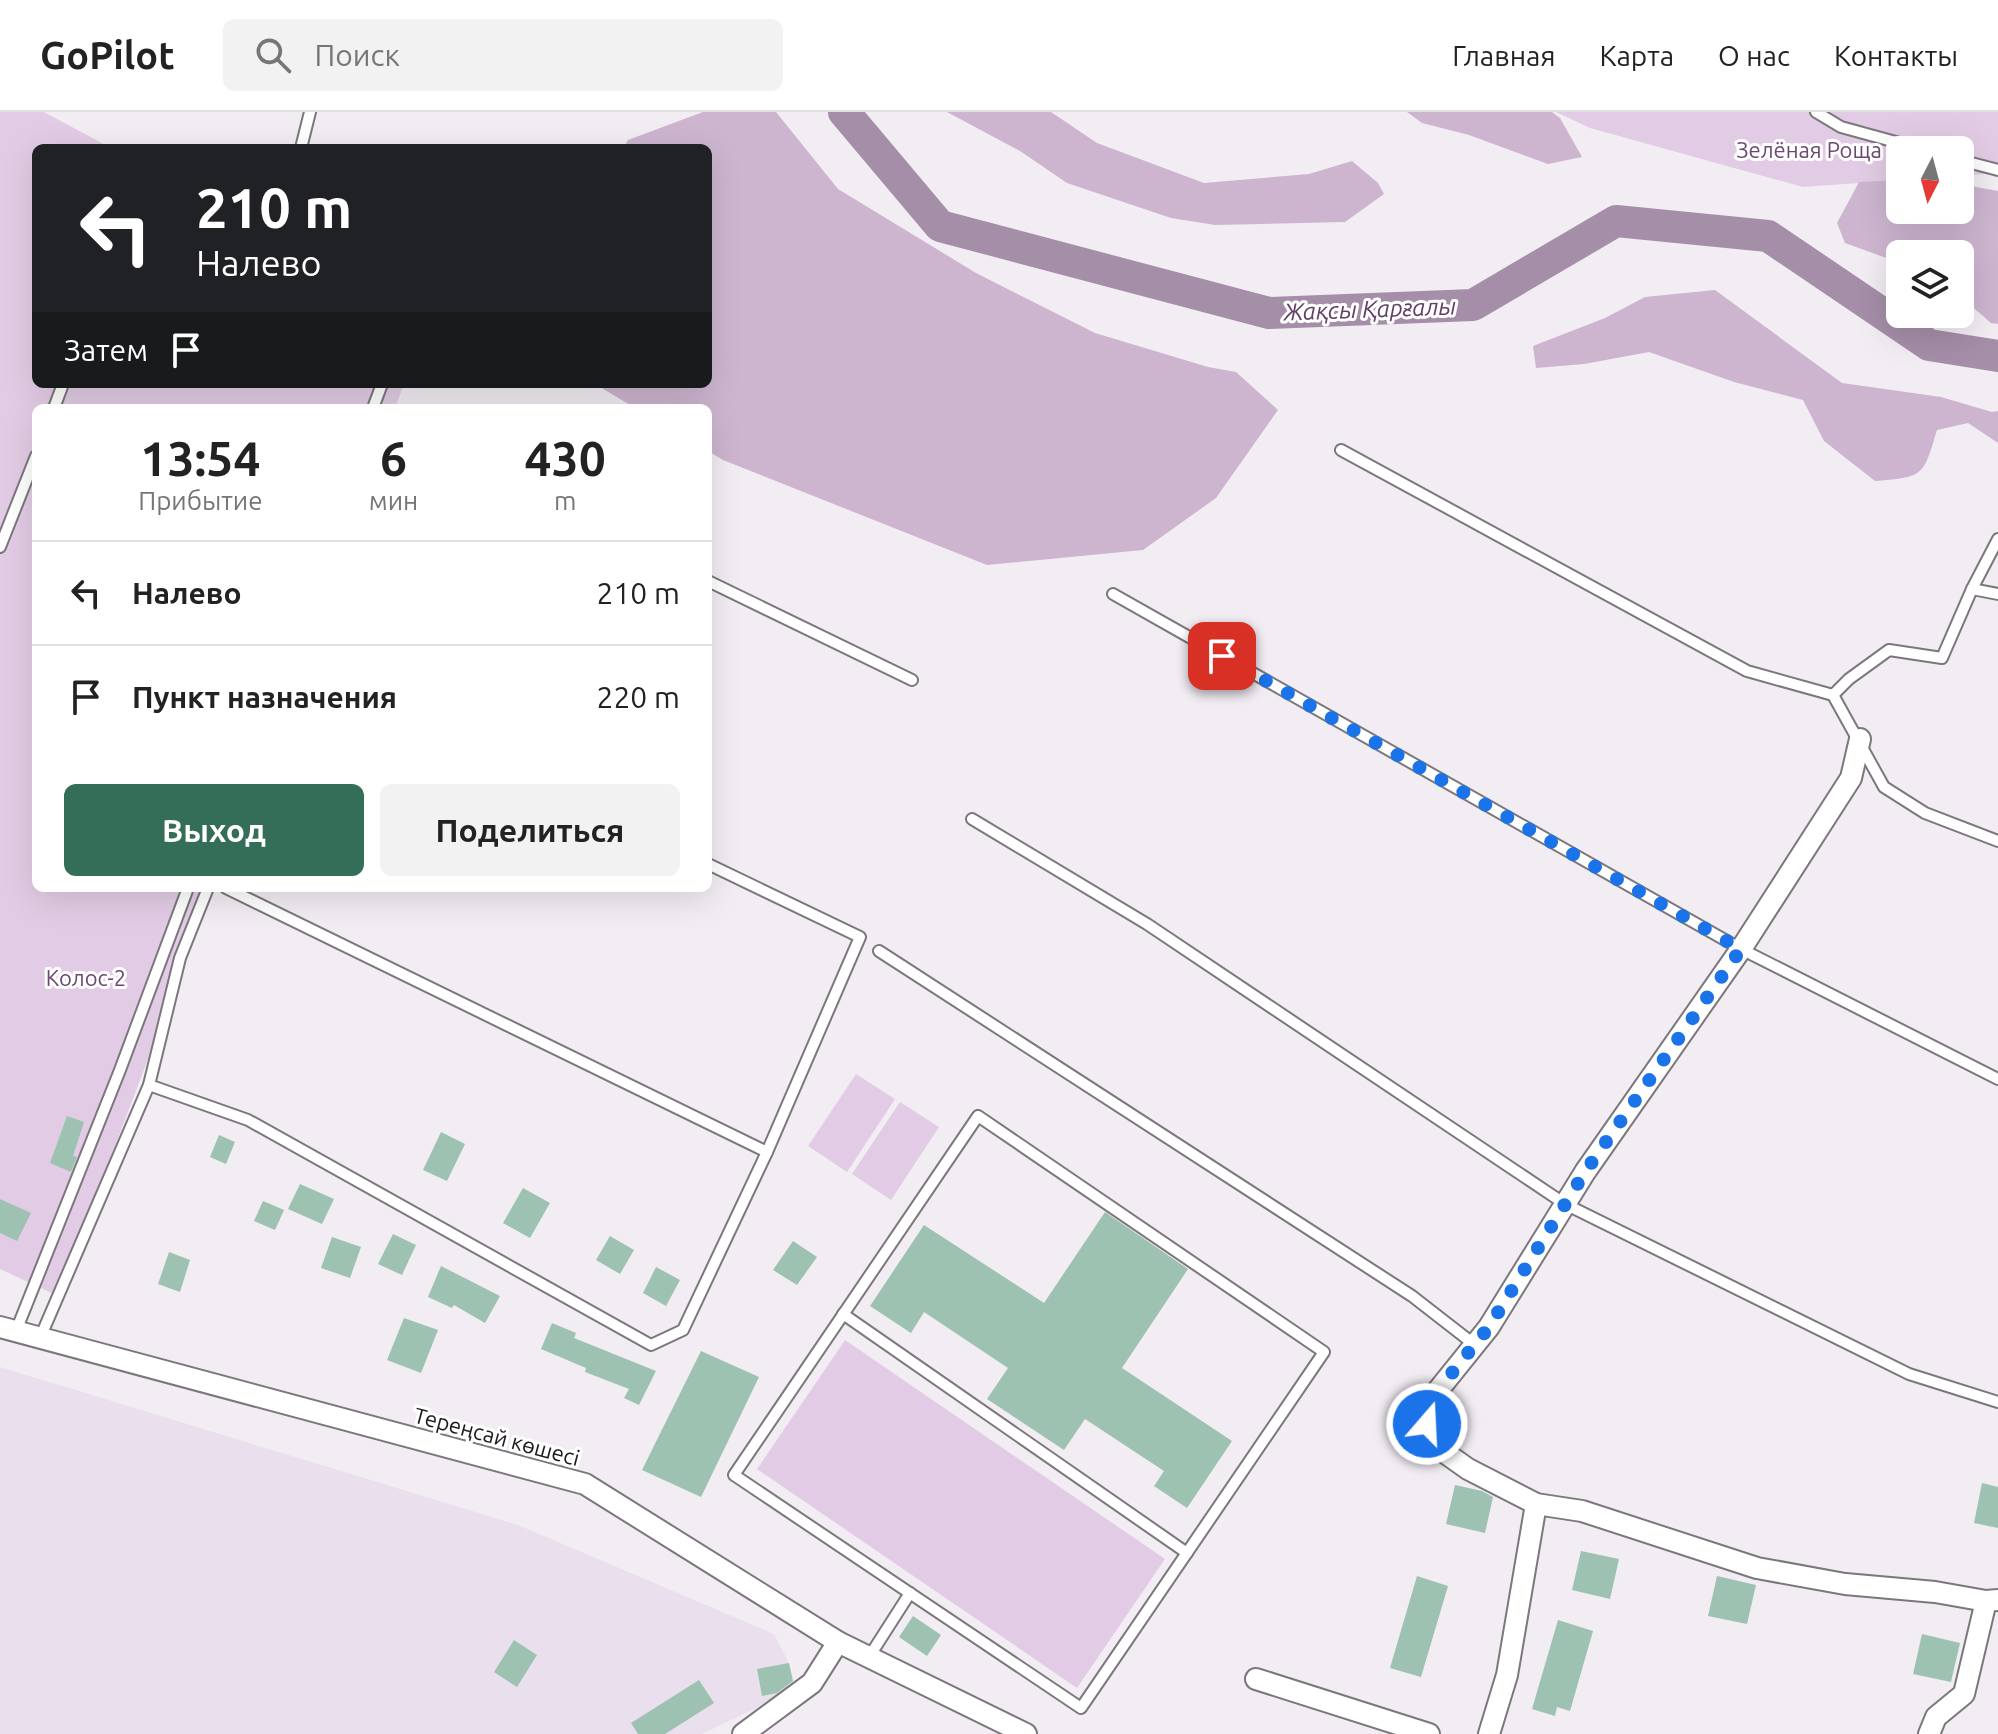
<!DOCTYPE html>
<html lang="ru">
<meta charset="utf-8">
<style>
:root{--surface:#fff;--page:#f2f2f2;--text:#222;--muted:#767676;--line:#e0e0e0;--accent:#346e58}
body{margin:0;font-family:Ubuntu,sans-serif;background:var(--page);color:var(--text);height:100vh;display:flex;flex-direction:column;font-size:30px;white-space:nowrap}
*{box-sizing:border-box;margin:0}
p{font-size:26px;color:var(--muted)}
.icon{flex:none;width:44px;height:44px;fill:none;stroke:currentColor;stroke-width:2;stroke-linecap:round;stroke-linejoin:round}
.map{position:relative;flex:1;overflow:hidden}
.details{position:absolute;left:32px;top:292px;width:680px;height:488px;display:flex;flex-direction:column;background:var(--surface);border-radius:12px;box-shadow:0 8px 32px #0002}
.details>*{flex:none}
.top-card{position:absolute;left:32px;top:32px;width:680px;height:244px;border-radius:12px;box-shadow:0 8px 32px #0002;background:#202124;color:#fff;overflow:hidden}
.needle{width:52px;rotate:186deg}
.buttons{position:absolute;left:1886px;top:24px;display:grid;gap:16px}
.buttons a{display:grid;place-items:center;width:88px;height:88px;border-radius:12px;background:var(--surface);box-shadow:0 8px 32px #0002;font-size:40px}
.pin{position:absolute;display:grid;place-items:center;width:68px;height:68px;color:#fff;margin:-34px;border-radius:16px;box-shadow:0 4px 12px #0006}
.me{position:absolute;width:88px;margin:-44px;rotate:19deg;stroke-linejoin:round;filter:drop-shadow(0 0 6px #0008)}
.turn{display:flex;align-items:center;gap:28px;height:168px;padding:0 32px;font-size:36px}
.turn .icon{width:104px;height:104px;stroke-width:2.5}
.turn b{display:block;font-size:56px;line-height:68px}
.then{display:flex;align-items:center;height:76px;padding:0 32px;background:#0003;gap:16px;font-size:30px}
.eta{display:flex;justify-content:space-evenly;align-items:center;height:136px;text-align:center}
.eta b{font-size:48px;font-weight:700;line-height:56px}
.action{display:flex;gap:16px;margin-top:auto;padding:16px 32px}
.action a{flex:1;height:92px;border-radius:12px;background:var(--accent);color:#fff;font-size:32px;font-weight:700;line-height:92px;text-align:center}
.action a+a{background:var(--page);color:var(--text)}
ul{padding:0;list-style:none}
li{display:flex;align-items:center;gap:24px;height:104px;padding:0 32px;border-top:2px solid var(--line)}
li div{flex:1}
li b{display:block;font-size:30px}
li em{font-style:normal}
header{display:flex;align-items:center;gap:48px;box-sizing:border-box;height:112px;padding:0 40px;background:var(--surface);border-bottom:2px solid var(--line)}
header strong{font-size:38px}
nav{display:flex;gap:44px;margin-inline-start:auto;font-size:28px}
.search{width:560px;height:72px;background:var(--page);display:flex;align-items:center;gap:20px;box-sizing:border-box;padding:0 28px;border-radius:12px;color:var(--muted);font-size:30px}
.map>svg:first-child{display:block}
</style>
<header>
<strong>GoPilot</strong>
<div class="search"><svg class="icon" aria-label="search" viewBox="0 0 24 24"><circle cx="10" cy="10" r="6"/><path d="M15 15l6 6"/></svg>Поиск</div>
<nav><a>Главная</a><a>Карта</a><a>О нас</a><a>Контакты</a></nav>
</header>
<div class="map">
<svg width="1998" height="1622" viewBox="0 0 1998 1622">
<rect width="100%" height="100%" fill="#f2ecf3"/>
<!-- built -->
<polygon fill="#eadfec" points="0,1255 518,1413 774,1522 789,1551 794,1578 702,1622 0,1622"/>
<!-- green -->
<g fill="#e2cce5">
<polygon points="0,0 44,0 111,36 36,36 36,272 404,272 395,296 36,296 36,776 213,776 58,1184 0,1157"/>
<polygon points="1556,0 1998,0 1998,61 1960,64 1960,38 1900,38 1900,68 1803,75 1590,16"/>
<polygon points="856,962 895,987 847,1060 808,1034"/>
<polygon points="900,990 939,1015 891,1088 852,1062"/>
<polygon points="845,1228 1165,1447 1077,1576 757,1357"/>
</g>
<!-- forest -->
<g fill="#cdb5d0">
<polygon points="703,0 776,0 838,77 976,161 1095,221 1208,255 1236,260 1278,298 1216,386 1143,438 987,453 723,348 708,339 708,296 635,296 595,272 708,272 708,36 623,36 628,28"/>
<polygon points="947,0 1051,0 1097,31 1204,71 1309,62 1352,49 1378,71 1384,82 1345,110 1215,113 1171,106 1067,71 1020,39"/>
<polygon points="1407,0 1552,0 1560,6 1582,45 1548,52 1469,23 1422,11"/>
<polygon points="1900,68 1900,98 1960,98 1960,72 1998,79 1998,212 1991,211 1960,184 1960,142 1900,142 1900,151 1845,131 1837,111 1859,70"/>
<path d="M1715 178 1842 271 1941 285 1992 300 1998 299V331L1968 311 1937 318C1923 364 1925 365 1875 369L1824 329 1803 288 1734 270 1649 240 1584 252 1536 256 1533 234 1605 206 1645 185Z"/>
</g>
<g fill="none" stroke-linecap="round" stroke-linejoin="round">
<!-- river -->
<polyline stroke="#a58ea8" stroke-width="32" points="844,0 940,114 1269,201 1473,193 1616,109 1768,124 1929,233 1998,244"/>
</g>
<!-- building -->
<g fill="#9dc2b1">
<polygon points="67,1004 84,1010 73,1044 77,1045 71,1060 50,1051"/>
<polygon points="441,1020 465,1032 447,1069 423,1058"/>
<polygon points="219,1023 235,1030 226,1052 210,1045"/>
<polygon points="300,1072 334,1087 322,1112 288,1097"/>
<polygon points="523,1076 550,1091 530,1126 503,1111"/>
<polygon points="0,1087 31,1101 17,1129 0,1121"/>
<polygon points="263,1089 284,1098 275,1118 254,1109"/>
<polygon points="1105,1100 1188,1157 1122,1256 1232,1329 1187,1396 1154,1374 1164,1359 1085,1307 1064,1338 987,1287 1008,1256 924,1200 911,1221 870,1194 924,1113 1044,1191"/>
<polygon points="393,1122 416,1133 402,1163 378,1152"/>
<polygon points="610,1124 634,1138 620,1162 596,1148"/>
<polygon points="332,1125 361,1135 350,1166 321,1156"/>
<polygon points="793,1129 817,1145 797,1173 773,1158"/>
<polygon points="169,1140 190,1148 180,1180 158,1172"/>
<polygon points="441,1154 500,1184 485,1211 454,1193 452,1196 428,1185"/>
<polygon points="656,1155 680,1168 666,1194 643,1181"/>
<polygon points="404,1206 438,1218 421,1261 387,1248"/>
<polygon points="552,1211 576,1221 574,1226 656,1259 639,1293 624,1286 629,1277 585,1260 586,1256 541,1237"/>
<polygon points="701,1239 759,1265 701,1385 642,1358"/>
<polygon points="1982,1371 1998,1375 1998,1416 1974,1411"/>
<polygon points="1455,1373 1482,1379 1493,1385 1485,1421 1446,1412"/>
<polygon points="1581,1439 1619,1447 1610,1487 1572,1478"/>
<polygon points="1417,1464 1448,1474 1421,1565 1390,1556"/>
<polygon points="1717,1464 1756,1473 1747,1512 1708,1504"/>
<polygon points="913,1504 941,1523 927,1544 899,1525"/>
<polygon points="1558,1508 1593,1519 1570,1599 1557,1595 1555,1604 1532,1597"/>
<polygon points="1922,1522 1960,1531 1951,1570 1913,1562"/>
<polygon points="514,1528 537,1543 517,1575 494,1560"/>
<polygon points="789,1551 793,1569 777,1581 762,1584 757,1557"/>
<polygon points="699,1568 714,1591 665,1622 638,1622 631,1611"/>
</g>
<g fill="none" stroke-linecap="round" stroke-linejoin="round">
<defs>
<g id="service">
<polyline points="1816,0 1841,15 1925,38"/>
<polyline points="301,36 310,0"/>
<polyline points="1960,48 1998,58"/>
<polyline points="54,296 63,272"/>
<polyline points="373,296 382,272"/>
<polyline points="1341,338 1747,559 1833,583 1884,675 1925,701 1998,729"/>
<polyline points="1998,427 1972,477 1998,482"/>
<polyline points="0,435 36,344"/>
<polyline points="708,469 912,568"/>
<polyline points="1113,482 1741,837 1998,967"/>
<polyline points="1833,583 1849,567 1889,538 1942,546 1972,477"/>
<polyline points="972,707 1147,812 1565,1092 1909,1262 1998,1290"/>
<polyline points="226,776 767,1040"/>
<polyline points="879,839 1412,1184 1475,1233"/>
<polyline points="149,973 248,1008 651,1233 683,1218 767,1040 860,825 708,752"/>
<polygon points="978,1004 1324,1240 1081,1596 734,1363"/>
<polyline points="843,1202 1187,1441"/>
<polyline points="16,1219 120,958 188,776"/>
<polyline points="40,1226 149,973 180,846 208,776"/>
<polyline points="869,1545 910,1481"/>
</g>
<g id="minor">
<polyline points="1860,627 1851,666 1741,837 1585,1060 1489,1215 1427,1292 1427,1312 1434,1333 1468,1357 1536,1392 1582,1399 1757,1456 1845,1472 1935,1480 1986,1489"/>
<polyline points="0,1215 585,1372 838,1530 1026,1622"/>
<polyline points="1256,1567 1429,1622"/>
<polyline points="743,1622 812,1571 838,1530"/>
<polyline points="1489,1622 1507,1563 1536,1392"/>
<polyline points="1929,1622 1936,1605 1964,1582 1986,1489 1998,1488"/>
</g>
</defs>
<!-- service casing -->
<use href="#service" stroke="#7c777d" stroke-width="14"/>
<!-- minor casing -->
<use href="#minor" stroke="#7c777d" stroke-width="24"/>
<!-- service -->
<use href="#service" stroke="#fff" stroke-width="10"/>
<!-- minor -->
<use href="#minor" stroke="#fff" stroke-width="20"/>
</g>
<g fill="none" stroke-linecap="round" stroke-linejoin="round">
<!-- route -->
<polyline stroke="#1a73e8" stroke-width="14" stroke-dasharray="0 25.2" points="1222,544 1741,837 1585,1060 1489,1215 1427,1292 1427,1312"/>
</g>
<g text-anchor="middle" dominant-baseline="central" stroke-width="6" stroke-linejoin="round" paint-order="stroke">
<!-- park labels -->
<g font-size="22" fill="#6c4971" stroke="#fff">
<text x="1809" y="37">Зелёная Роща</text>
<text x="86" y="865">Колос-2</text>
</g>
<!-- street labels -->
<g font-size="22" fill="#1c1a1c" stroke="#fff">
<text transform="translate(497 1324) rotate(15)">Тереңсай көшесі</text>
</g>
<!-- water labels -->
<g font-size="24" font-style="italic" fill="#613f66" stroke="#fff">
<text transform="translate(1370 197) rotate(-2)">Жақсы Қарғалы</text>
</g>
</g>
</svg>
<div class="buttons">
<a><svg class="needle" viewBox="-14 -14 28 28"><path d="M0-13l5 13h-10z" fill="#e53935"/><path d="M0 13l5-13h-10z" fill="#767676"/></svg></a>
<a><svg class="icon" aria-label="layers" viewBox="0 0 24 24"><path d="M12 4l9 5-9 5-9-5zM3 14l9 5 9-5"/></svg></a>
</div>
<div class="pin" style="left:1222px;top:544px;background:#d93025"><svg class="icon" aria-label="arrive" viewBox="0 0 24 24"><path d="M6 21V4h12l-3 4 3 4H6"/></svg></div>
<svg class="me" style="left:1427px;top:1312px" viewBox="-20 -20 40 40"><circle r="17" fill="#1a73e8" stroke="#fff" stroke-width="3"/><path d="M0-11L8 9 0 5-8 9z" fill="#fff"/></svg>
<div class="top-card">
<div class="turn"><svg class="icon" aria-label="left" viewBox="0 0 24 24"><path d="M17 20v-9H6M10 6l-5 5 5 5"/></svg><div><b>210 m</b>Налево</div></div>
<div class="then">Затем<svg class="icon" aria-label="arrive" viewBox="0 0 24 24"><path d="M6 21V4h12l-3 4 3 4H6"/></svg></div>
</div>
<section class="details">
<div class="eta">
<div><b>13:54</b><p>Прибытие</p></div>
<div><b>6</b><p>мин</p></div>
<div><b>430</b><p>m</p></div>
</div>
<ul>
<li><svg class="icon" aria-label="left" viewBox="0 0 24 24"><path d="M17 20v-9H6M10 6l-5 5 5 5"/></svg><div><b>Налево</b></div><em>210 m</em></li>
<li><svg class="icon" aria-label="arrive" viewBox="0 0 24 24"><path d="M6 21V4h12l-3 4 3 4H6"/></svg><div><b>Пункт назначения</b></div><em>220 m</em></li>
</ul>
<div class="action"><a>Выход</a><a>Поделиться</a></div>
</section>
</div>
